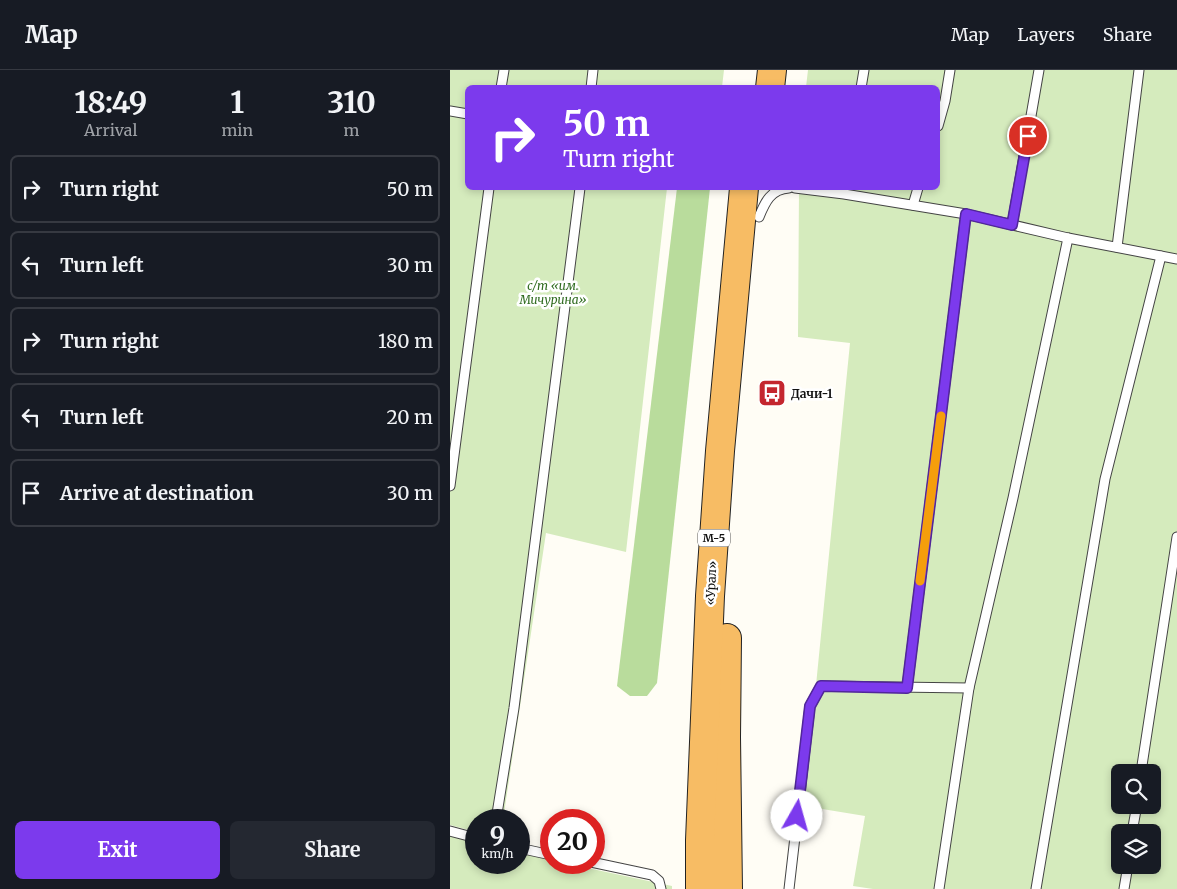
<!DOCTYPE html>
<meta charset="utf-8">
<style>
:root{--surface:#171b24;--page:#242831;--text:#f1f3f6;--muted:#9ea1a6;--line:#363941;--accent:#7c3aed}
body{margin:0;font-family:Merriweather,serif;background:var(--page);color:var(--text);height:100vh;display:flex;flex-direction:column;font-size:19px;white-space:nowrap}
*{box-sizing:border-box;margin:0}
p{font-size:16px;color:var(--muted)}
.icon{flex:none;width:28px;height:28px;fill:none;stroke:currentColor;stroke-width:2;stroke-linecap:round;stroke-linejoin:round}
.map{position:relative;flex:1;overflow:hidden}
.details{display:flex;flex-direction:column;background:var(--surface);width:450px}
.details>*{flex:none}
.top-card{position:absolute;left:15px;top:15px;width:475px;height:105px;border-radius:8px;box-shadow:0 2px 8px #0003;background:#7c3aed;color:#fff;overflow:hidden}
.controls{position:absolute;left:661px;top:694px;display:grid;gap:10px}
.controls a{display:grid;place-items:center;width:50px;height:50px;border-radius:8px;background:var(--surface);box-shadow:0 2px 8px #0003;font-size:25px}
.speed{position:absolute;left:15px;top:739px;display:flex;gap:10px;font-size:25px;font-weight:700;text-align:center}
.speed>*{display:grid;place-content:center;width:65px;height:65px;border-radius:50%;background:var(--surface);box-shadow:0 2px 8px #0003;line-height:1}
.speed small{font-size:12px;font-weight:400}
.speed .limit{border:8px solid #d22;background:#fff;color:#111}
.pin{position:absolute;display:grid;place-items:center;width:42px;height:42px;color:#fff;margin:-21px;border:2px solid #fff;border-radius:50%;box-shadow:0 1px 5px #0007}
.me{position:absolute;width:55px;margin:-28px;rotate:7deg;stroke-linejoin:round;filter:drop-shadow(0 0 4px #0008)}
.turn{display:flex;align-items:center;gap:18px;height:105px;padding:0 15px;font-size:22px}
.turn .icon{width:65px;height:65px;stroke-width:2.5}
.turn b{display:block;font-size:35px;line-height:42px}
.eta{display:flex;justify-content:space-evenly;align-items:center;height:85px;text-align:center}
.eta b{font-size:30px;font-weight:700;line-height:35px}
.button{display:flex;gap:10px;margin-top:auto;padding:10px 15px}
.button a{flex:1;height:58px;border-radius:8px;background:var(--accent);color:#fff;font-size:20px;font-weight:700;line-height:58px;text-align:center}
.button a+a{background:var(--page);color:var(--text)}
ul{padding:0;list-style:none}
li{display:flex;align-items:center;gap:15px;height:68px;margin:0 10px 8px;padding:0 5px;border:2px solid var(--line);border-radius:8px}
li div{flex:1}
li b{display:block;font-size:19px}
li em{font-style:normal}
header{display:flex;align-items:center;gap:30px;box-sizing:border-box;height:70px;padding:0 25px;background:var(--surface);border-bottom:1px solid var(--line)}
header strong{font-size:24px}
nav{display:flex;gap:28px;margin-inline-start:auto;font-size:18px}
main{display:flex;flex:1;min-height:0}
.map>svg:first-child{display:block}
</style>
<header>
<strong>Map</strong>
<nav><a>Map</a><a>Layers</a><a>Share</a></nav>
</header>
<main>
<section class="details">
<div class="eta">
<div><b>18:49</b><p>Arrival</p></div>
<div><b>1</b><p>min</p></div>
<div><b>310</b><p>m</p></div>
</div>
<ul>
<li><svg class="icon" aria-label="right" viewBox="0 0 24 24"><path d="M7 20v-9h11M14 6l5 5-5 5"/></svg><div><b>Turn right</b></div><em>50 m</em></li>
<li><svg class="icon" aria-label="left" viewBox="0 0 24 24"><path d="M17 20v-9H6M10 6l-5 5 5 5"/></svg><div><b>Turn left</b></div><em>30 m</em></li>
<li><svg class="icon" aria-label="right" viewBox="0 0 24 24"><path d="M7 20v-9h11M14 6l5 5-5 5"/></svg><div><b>Turn right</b></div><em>180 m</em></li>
<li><svg class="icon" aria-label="left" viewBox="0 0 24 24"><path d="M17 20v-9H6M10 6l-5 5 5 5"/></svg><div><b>Turn left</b></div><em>20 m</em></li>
<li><svg class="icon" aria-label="arrive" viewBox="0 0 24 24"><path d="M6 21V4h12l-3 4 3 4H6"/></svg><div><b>Arrive at destination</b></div><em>30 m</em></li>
</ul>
<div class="button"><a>Exit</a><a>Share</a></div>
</section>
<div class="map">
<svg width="727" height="819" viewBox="0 0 727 819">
<rect width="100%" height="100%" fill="#fffdf5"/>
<!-- green -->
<g fill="#d5ebbd" fill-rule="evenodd">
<polygon points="0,0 274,0 272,17 18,18 18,118 217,118 176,482 96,463 53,750 26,750 26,762 0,755"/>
<path d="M358 0H727V819H423L403 816 415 746 354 736 400 273 348 267 349 118H488V18L356 17ZM670 702H702V735H670ZM670 762H702V795H670Z"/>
<polygon points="0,765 26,773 26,792 69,792 69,783 101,790 101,792 114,793 222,816 222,819 0,819"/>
</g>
<!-- forest -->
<polygon fill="#b9dc9c" points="227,118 260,118 207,613 197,626 180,626 167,616"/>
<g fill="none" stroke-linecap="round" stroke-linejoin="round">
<defs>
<g id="service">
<polyline points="51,18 54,0"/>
<polyline points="141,18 143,0"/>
<polyline points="411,18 414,0"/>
<polyline points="0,41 18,44"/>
<polyline points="488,56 495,31 500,0"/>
<polyline points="345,118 394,124 516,144 618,168 727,189"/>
<polyline points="463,135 468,118"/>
<path d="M309 147C315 132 321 119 339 118"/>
<polyline points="562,155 589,0"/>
<polyline points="667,177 689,0"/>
<polyline points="0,416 39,118"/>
<polyline points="457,618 516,144"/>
<polyline points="691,702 727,467"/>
<polyline points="46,750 64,638 130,118"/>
<polyline points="0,761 26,768"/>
<polyline points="682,762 687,735"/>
<polyline points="69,778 101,785"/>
<polyline points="141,792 202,805 209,811 211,819"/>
<polyline points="339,819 360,636 371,616 519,618"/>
<polyline points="489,819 519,618 563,428 618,168"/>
<polyline points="586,819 655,409 711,186"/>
<polyline points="674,819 678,795"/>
</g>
<g id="trunk">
<polyline points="320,18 322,0"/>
<polyline points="277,568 276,667 278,819"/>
<polyline points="250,819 250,770 260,526 270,381 294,118"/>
</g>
</defs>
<!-- service casing -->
<use href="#service" stroke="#444" stroke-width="11"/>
<!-- trunk casing -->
<use href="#trunk" stroke="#222" stroke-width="30"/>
<!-- service -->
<use href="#service" stroke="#fff" stroke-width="9"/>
<!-- trunk -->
<use href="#trunk" stroke="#f7bc64" stroke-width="28"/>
</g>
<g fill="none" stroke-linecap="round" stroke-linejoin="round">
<defs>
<polyline id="route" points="347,746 360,636 371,616 457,618 516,144 562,155 578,66"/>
</defs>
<!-- route casing -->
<use href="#route" stroke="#51269a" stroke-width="12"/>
<!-- route -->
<use href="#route" stroke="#7c3aed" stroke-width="9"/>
<!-- slow -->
<polyline stroke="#f59e0b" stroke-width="9" points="470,511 491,346"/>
</g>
<!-- icons -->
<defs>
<symbol id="bus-square" viewBox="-11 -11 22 22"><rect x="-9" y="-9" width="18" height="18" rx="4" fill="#c4262e" stroke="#fff"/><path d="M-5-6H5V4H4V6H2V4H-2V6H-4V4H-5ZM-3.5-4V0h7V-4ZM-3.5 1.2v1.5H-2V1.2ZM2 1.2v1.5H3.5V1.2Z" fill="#fff"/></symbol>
</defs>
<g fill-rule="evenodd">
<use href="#bus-square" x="306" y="307" width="32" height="32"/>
</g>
<g text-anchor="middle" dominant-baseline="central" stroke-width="5" stroke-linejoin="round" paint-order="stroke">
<!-- shield labels -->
<rect fill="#fff" stroke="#585858" stroke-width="1" x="248" y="459.5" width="32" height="17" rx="4"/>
<g font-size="11" font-weight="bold" fill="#111">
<text x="264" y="468">М-5</text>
</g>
<!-- park labels -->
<g font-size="12" font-style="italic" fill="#2f6b1f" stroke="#fff">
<text x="103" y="215">с/т «им.<tspan x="103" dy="14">Мичурина»</tspan></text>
</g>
<!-- poi labels -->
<g font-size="12" font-weight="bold" fill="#111" stroke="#fff" text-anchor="start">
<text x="341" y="323">Дачи-1</text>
</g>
<!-- street labels -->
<g font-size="12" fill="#111" stroke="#fff">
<text transform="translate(261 513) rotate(-87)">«Урал»</text>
</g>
</g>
</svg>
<div class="controls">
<a><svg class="icon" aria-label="search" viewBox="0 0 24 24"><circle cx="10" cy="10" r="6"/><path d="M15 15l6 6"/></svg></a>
<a><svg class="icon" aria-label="layers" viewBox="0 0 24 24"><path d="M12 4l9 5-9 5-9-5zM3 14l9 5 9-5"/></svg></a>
</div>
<div class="speed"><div>9<small>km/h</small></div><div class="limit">20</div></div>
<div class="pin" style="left:578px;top:66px;background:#d93025"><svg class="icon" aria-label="arrive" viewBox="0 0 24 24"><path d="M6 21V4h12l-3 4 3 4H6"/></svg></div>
<svg class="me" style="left:347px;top:746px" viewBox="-20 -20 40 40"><circle r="19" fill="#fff"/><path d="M0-13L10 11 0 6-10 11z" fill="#7c3aed"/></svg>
<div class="top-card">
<div class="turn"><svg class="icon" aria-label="right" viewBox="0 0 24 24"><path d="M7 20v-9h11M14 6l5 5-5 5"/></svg><div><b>50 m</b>Turn right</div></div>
</div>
</div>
</main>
